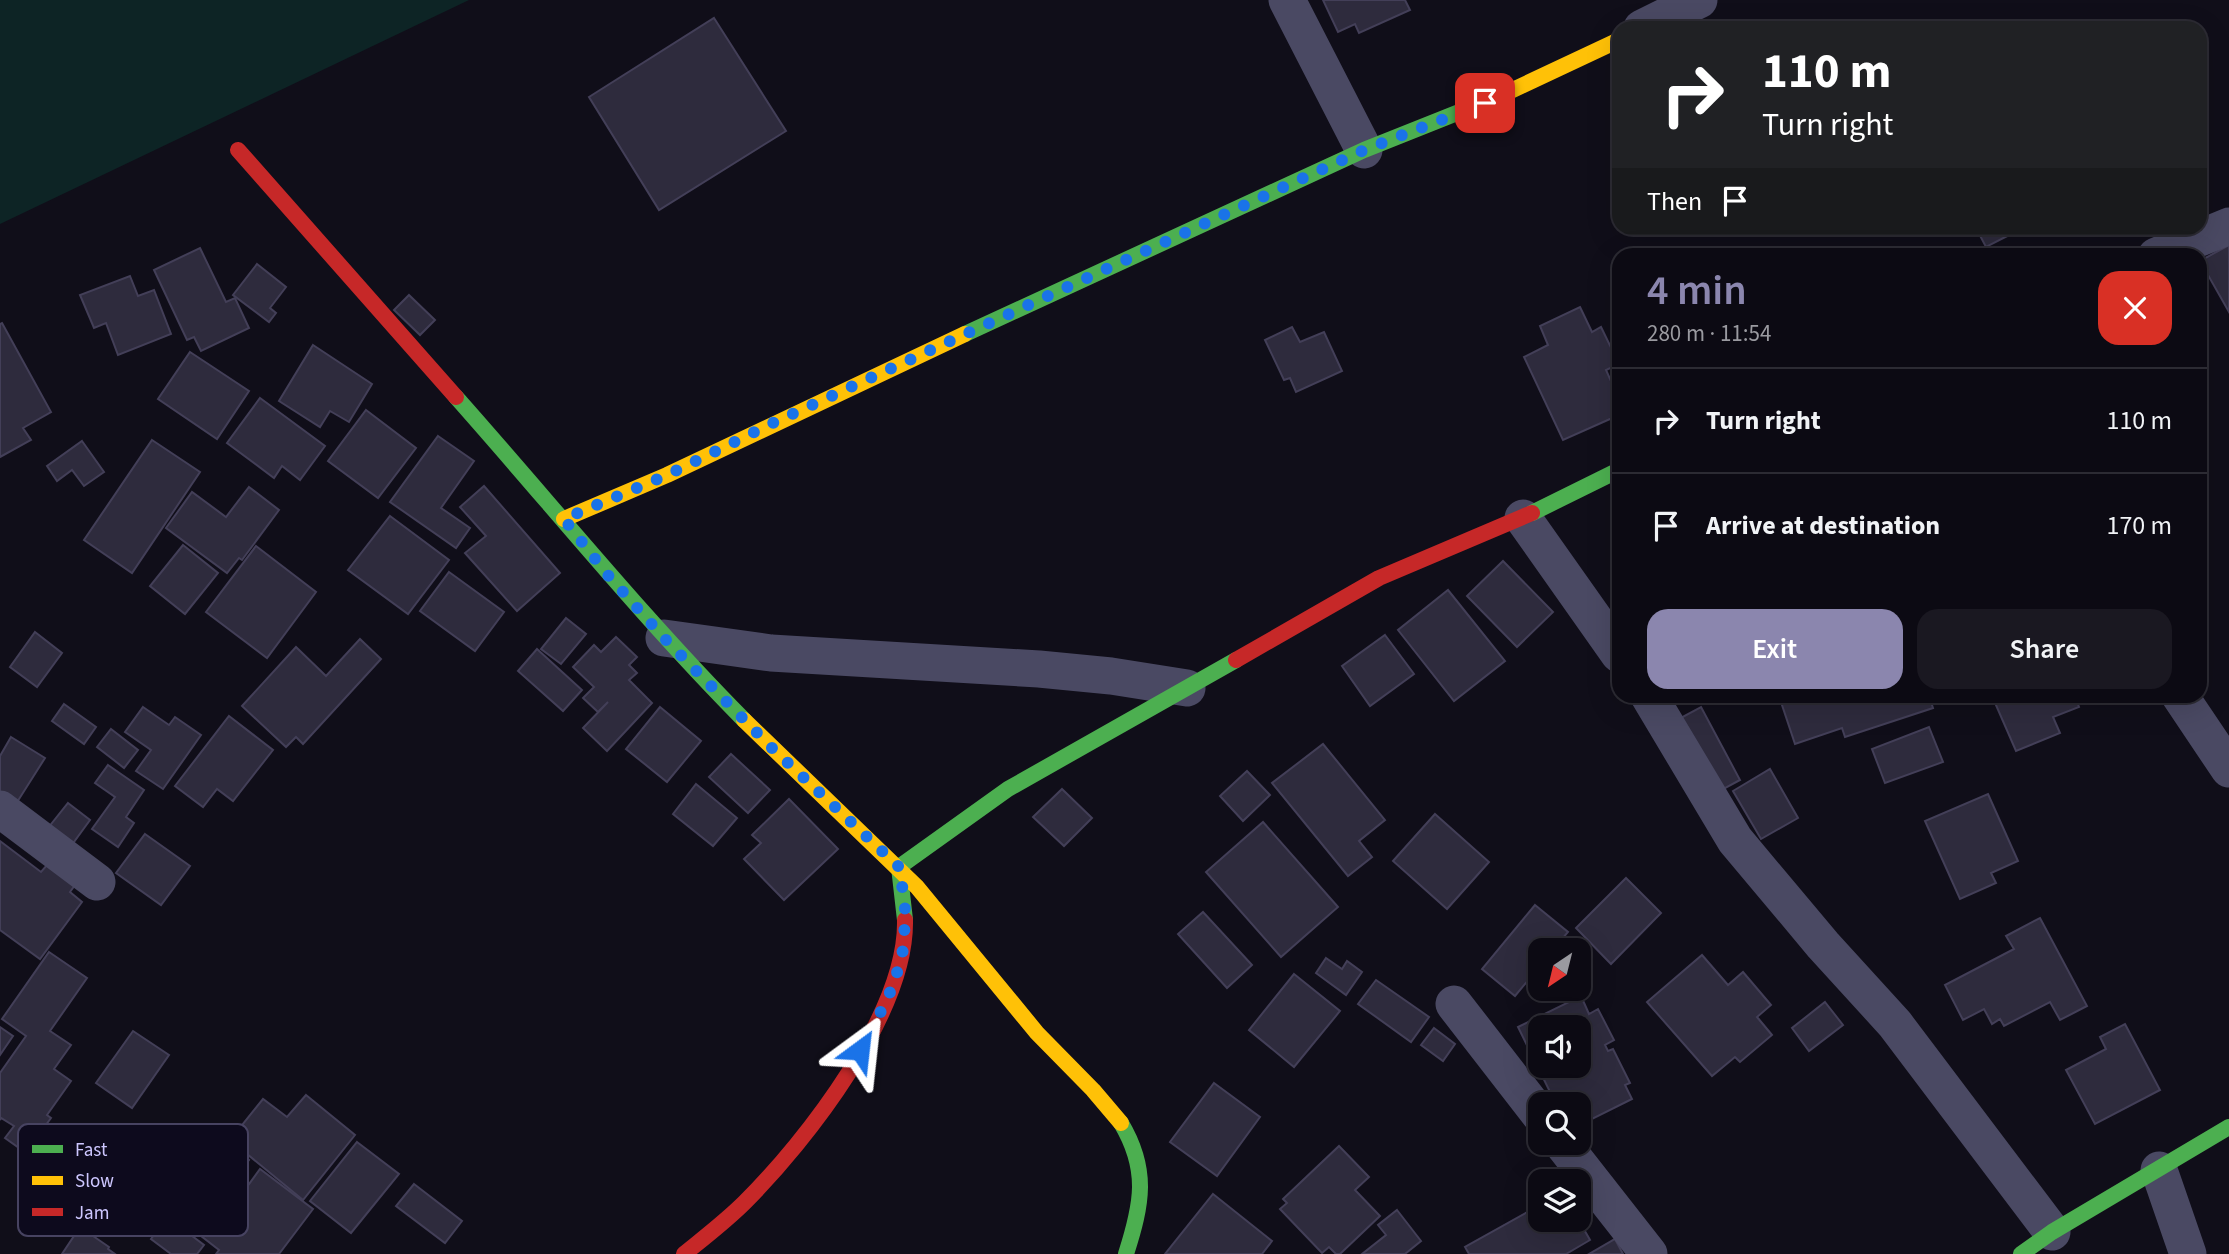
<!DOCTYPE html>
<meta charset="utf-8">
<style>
:root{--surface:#0c0a13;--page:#1a1821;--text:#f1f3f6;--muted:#9a9aa0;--line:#2c2b33;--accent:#8b86ae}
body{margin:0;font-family:"Source Sans 3",sans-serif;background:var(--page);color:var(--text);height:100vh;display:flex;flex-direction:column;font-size:26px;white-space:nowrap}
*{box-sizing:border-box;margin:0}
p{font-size:23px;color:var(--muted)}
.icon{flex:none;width:38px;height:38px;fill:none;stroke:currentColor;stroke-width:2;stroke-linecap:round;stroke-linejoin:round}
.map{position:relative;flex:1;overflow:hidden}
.drawer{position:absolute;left:1612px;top:248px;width:595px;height:455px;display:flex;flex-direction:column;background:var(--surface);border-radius:21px;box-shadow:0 7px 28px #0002,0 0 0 2px var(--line)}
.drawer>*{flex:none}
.guide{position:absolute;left:1612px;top:21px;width:595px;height:214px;border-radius:21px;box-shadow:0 7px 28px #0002,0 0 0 2px var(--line);background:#202124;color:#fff;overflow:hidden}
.needle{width:46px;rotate:215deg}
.fabs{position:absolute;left:1528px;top:938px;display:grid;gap:14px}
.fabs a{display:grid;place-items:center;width:63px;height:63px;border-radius:14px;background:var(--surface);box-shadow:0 7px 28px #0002,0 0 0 2px var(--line);font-size:35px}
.pin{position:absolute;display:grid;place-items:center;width:60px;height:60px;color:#fff;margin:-30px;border-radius:14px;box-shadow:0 4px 10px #0006}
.me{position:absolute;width:77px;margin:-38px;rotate:30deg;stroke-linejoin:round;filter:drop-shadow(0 0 5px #0008)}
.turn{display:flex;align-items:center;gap:24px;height:147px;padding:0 35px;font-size:32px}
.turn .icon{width:91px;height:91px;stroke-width:2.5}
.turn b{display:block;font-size:49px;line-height:60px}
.then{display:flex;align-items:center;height:66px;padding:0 35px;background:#0003;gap:14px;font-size:26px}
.round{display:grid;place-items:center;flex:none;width:74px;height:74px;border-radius:21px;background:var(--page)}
.head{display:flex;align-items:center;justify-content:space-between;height:119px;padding:0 35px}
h1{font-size:42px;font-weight:600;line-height:52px;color:var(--accent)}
.action{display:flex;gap:14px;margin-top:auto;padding:14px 35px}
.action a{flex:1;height:80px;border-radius:21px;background:var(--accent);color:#fff;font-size:28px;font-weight:600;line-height:80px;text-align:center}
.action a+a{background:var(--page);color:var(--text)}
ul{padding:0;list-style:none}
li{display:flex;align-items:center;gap:21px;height:105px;padding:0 35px;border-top:2px solid var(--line)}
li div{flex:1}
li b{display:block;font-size:26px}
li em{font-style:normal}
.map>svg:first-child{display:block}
</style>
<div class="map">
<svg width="2229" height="1254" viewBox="0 0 2229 1254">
<rect width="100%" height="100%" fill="#100e19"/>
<!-- green -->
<polygon fill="#0d2425" points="0,0 469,0 0,224"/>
<!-- building -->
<g fill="#2e2b3d" stroke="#433f58" stroke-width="2" fill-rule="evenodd">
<polygon points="1323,0 1405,0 1410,10 1359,33 1355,24 1338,32"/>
<polygon points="714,18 786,131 659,210 589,97"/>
<polygon points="1976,228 2023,228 1986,247"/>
<polygon points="2229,245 2229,312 2200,261"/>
<polygon points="200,248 226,302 235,298 249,328 201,351 194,337 187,340 154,270"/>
<polygon points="257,264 286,287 270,308 276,313 269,322 233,295"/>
<polygon points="130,276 138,296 154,290 171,334 118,355 106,323 94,328 80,295"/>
<polygon points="409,295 435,320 420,335 394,310"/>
<polygon points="1580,307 1592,332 1601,327 1619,364 1606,370 1619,399 1619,415 1563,440 1524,357 1548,345 1540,326"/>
<polygon points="2,323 51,412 23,428 31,440 0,457 0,324"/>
<polygon points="1292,327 1300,342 1324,332 1342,371 1296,392 1290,378 1284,380 1265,340"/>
<polygon points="313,345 372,384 349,422 330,411 320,427 279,401"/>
<polygon points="190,352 249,391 217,439 158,399"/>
<polygon points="260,398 325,446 300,480 282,466 274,478 227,443"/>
<polygon points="366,410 416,448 378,498 328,461"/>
<polygon points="438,436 474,461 441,508 470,528 456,548 390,502"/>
<polygon points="152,440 200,472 132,573 84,540"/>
<polygon points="82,441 104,472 84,486 72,470 57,481 47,466"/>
<polygon points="484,486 560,573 517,611 465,553 486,536 460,507"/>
<polygon points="249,487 279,510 242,560 239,558 227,573 166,528 192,492 226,517"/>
<polygon points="390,516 449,560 408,614 348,570"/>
<polygon points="183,545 218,573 185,614 150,586"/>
<polygon points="256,546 316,592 267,658 206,612"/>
<polygon points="1503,561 1553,612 1517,647 1467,596"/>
<polygon points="449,572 504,612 475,651 420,611"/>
<polygon points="1448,590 1505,661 1454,701 1398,630"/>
<polygon points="566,618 586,634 561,664 541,649"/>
<polygon points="35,632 62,653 37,687 10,667"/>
<polygon points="1385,635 1414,674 1370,706 1342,666"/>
<polygon points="616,637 637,657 629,665 637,673 629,680 652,703 607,751 583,728 608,702 598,712 583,698 594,687 573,667 594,645 601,652"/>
<polygon points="360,639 381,659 303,744 296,737 286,747 242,706 296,647 326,676"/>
<polygon points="537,649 582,690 563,711 518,671"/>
<polygon points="1779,696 1929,696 1933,708 1845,737 1842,728 1795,744"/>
<polygon points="1992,696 2075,696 2079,707 2053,717 2060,733 2016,751"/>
<polygon points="64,704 96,727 84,744 52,721"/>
<polygon points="143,707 169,725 175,717 201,735 163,789 136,771 151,750 125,732"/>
<polygon points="660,707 701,741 667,782 626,749"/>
<polygon points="1701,707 1740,780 1716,793 1677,720"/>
<polygon points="229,716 273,750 233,801 217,789 203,807 175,786"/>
<polygon points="1929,727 1943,762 1885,783 1872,749"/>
<polygon points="111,729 138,750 124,768 97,747"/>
<polygon points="11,737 45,758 14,807 0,799 0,756"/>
<polygon points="1323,744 1385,820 1359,841 1372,857 1348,876 1272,783"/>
<polygon points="731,754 770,790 748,813 709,777"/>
<polygon points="108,765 144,790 126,817 134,823 118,847 92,829 115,797 95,783"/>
<polygon points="1770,769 1798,818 1761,839 1733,791"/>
<polygon points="1247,771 1270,795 1243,821 1220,796"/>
<polygon points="696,784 737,818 713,846 673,814"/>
<polygon points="1062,789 1092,818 1064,846 1033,817"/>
<polygon points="1988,794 2018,861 1991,873 1996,883 1960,899 1925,821"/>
<polygon points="789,799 838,849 784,900 744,859 761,843 752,835"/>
<polygon points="68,803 90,820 71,846 48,828"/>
<polygon points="1435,814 1489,862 1447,909 1393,861"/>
<polygon points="1263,822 1338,907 1281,957 1206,872"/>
<polygon points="145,834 190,866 161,905 116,873"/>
<polygon points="0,841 41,872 47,865 75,885 70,892 82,902 40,959 0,930"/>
<polygon points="1626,878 1661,913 1611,964 1576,928"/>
<polygon points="1535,905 1568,932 1553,950 1540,950 1540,966 1515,996 1482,969"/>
<polygon points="1203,912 1252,965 1227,988 1178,934"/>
<polygon points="2040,918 2087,1006 2060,1020 2050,1002 2004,1026 2000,1019 1992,1024 1984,1009 1963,1020 1945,985 2014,949 2006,936"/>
<polygon points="49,952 87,978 50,1031 71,1045 54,1069 71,1081 47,1115 51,1118 34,1141 31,1138 22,1150 5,1138 14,1126 1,1118 0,1120 0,1073 26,1036 2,1019"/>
<polygon points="1702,955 1728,985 1743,972 1771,1005 1757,1017 1772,1035 1740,1062 1735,1057 1712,1076 1647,1002"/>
<polygon points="1326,958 1342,969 1347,961 1362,972 1346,995 1316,973"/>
<polygon points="1294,974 1340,1011 1294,1067 1249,1030"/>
<polygon points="1376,980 1429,1017 1411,1042 1358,1004"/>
<path d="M1581 996 1589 1014 1598 1009 1614 1040 1605 1045 1608 1051 1613 1049 1630 1083 1625 1085 1632 1099 1578 1126V1104H1556L1518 1027ZM1540 1027H1578V1066H1540Z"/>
<polygon points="1825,1002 1843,1025 1809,1051 1792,1028"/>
<polygon points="2125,1024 2160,1090 2095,1124 2066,1070 2106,1049 2100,1037"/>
<polygon points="0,1027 13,1036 0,1055"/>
<polygon points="1434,1028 1455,1044 1443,1061 1421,1045"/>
<polygon points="133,1031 169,1055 132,1108 96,1083"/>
<polygon points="1214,1083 1260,1117 1217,1176 1170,1142"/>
<polygon points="306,1095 355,1135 303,1200 230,1140 263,1099 287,1117"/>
<polygon points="223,1140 249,1160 213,1208 225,1217 260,1169 313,1209 279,1254 216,1254 219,1250 169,1211"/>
<polygon points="357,1142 399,1174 351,1233 310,1201"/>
<polygon points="1339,1146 1369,1177 1355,1190 1380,1216 1340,1254 1336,1254 1329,1247 1322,1253 1280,1209 1287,1203 1283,1199"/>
<polygon points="414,1184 462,1221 445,1243 396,1206"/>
<polygon points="1213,1194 1272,1241 1262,1254 1165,1254"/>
<polygon points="1540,1205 1540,1220 1578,1219 1590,1240 1566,1254 1469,1254 1465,1247"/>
<polygon points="1397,1210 1421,1241 1405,1254 1362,1254 1386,1235 1378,1225"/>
<polygon points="167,1217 204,1245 197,1254 171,1254 151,1239"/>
<polygon points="80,1227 109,1247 108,1249 115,1254 62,1254"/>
<polygon points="1615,1239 1623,1254 1589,1254"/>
</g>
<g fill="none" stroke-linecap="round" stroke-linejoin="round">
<!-- street -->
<g stroke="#4a4963" stroke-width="37">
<polyline points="1287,0 1364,150"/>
<polyline points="1642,28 1699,0"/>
<polyline points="2156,256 2229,226"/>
<polyline points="1523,518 1619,654"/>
<polyline points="664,638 771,653 1039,669 1111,676 1187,688"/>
<polyline points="1649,696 1735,840 1823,945 1895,1024 2052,1232"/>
<polyline points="2180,696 2229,769"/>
<polyline points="0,809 97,882"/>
<polyline points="1454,1004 1540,1115"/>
<polyline points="1562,1143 1649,1254"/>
<polyline points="2159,1170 2188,1254"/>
</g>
<!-- fast -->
<g stroke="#4caf50" stroke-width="16">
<polyline points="965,334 1364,150 1502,95"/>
<path d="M456 397C552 505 642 617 744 720"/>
<polyline points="1532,513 1619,470"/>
<polyline points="905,920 899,867 1008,789 1236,660"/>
<path d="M1121 1123C1149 1170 1142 1204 1126 1254"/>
<polyline points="2021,1254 2052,1232 2229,1127"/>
</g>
<!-- slow -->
<g stroke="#ffc107" stroke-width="16">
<polyline points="1502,95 1619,40"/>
<polyline points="564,519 667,475 965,334"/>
<polyline points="744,720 917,887 1037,1033 1093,1090 1121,1123"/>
</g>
<!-- jam -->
<g stroke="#c62828" stroke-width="16">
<polyline points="238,150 456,397"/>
<polyline points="1236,660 1379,578 1532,513"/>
<path d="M684 1254C705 1237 726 1221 745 1202 807 1140 907 1012 905 920"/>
</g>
</g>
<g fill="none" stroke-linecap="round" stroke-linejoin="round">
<!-- route -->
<polyline stroke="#1a73e8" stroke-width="12" stroke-dasharray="0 21.6" points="860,1050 872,1030 894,984 904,946 905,904 899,867 772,748 664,638 606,573 564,519 667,475 775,422 1364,150 1485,103"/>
</g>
<!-- legend -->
<rect x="18" y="1124" width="230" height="112" rx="10" fill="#0d0a1d" stroke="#474361" stroke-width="2"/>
<rect x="32" y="1145" width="31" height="8" fill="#4caf50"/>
<rect x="32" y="1176" width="31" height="9" fill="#ffc107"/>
<rect x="32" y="1208" width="31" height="8" fill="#c62828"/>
<g font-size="19" fill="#cdc7ff">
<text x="75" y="1156">Fast</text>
<text x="75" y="1187">Slow</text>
<text x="75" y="1219">Jam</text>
</g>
</svg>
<div class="fabs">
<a><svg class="needle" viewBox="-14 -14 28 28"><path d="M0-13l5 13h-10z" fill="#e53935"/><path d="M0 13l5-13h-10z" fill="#9a9aa0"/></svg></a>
<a><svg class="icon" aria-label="sound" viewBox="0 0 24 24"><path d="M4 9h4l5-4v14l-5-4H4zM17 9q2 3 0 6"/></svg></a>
<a><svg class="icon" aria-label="search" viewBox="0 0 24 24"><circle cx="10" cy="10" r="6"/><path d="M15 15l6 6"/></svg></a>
<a><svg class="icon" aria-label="layers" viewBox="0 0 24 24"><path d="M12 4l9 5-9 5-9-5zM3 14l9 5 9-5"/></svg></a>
</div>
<div class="pin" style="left:1485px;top:103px;background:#d93025"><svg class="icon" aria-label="arrive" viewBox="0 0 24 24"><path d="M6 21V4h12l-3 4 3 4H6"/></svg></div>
<svg class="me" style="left:860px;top:1050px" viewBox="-20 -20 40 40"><path d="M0-17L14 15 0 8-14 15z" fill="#1a73e8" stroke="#fff" stroke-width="4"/></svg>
<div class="guide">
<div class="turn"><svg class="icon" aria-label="right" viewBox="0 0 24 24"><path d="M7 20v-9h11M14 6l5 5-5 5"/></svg><div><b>110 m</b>Turn right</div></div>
<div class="then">Then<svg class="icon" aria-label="arrive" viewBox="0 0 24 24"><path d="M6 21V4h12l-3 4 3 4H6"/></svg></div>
</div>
<section class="drawer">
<div class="head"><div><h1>4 min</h1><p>280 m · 11:54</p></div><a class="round" style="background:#d93025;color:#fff"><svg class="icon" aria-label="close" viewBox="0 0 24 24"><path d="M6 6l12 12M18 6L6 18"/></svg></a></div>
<ul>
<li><svg class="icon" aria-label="right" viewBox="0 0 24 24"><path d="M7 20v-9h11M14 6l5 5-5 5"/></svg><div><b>Turn right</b></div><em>110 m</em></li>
<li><svg class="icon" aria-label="arrive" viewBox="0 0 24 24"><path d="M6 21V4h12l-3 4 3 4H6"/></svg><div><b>Arrive at destination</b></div><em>170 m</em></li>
</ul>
<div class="action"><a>Exit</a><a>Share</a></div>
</section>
</div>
